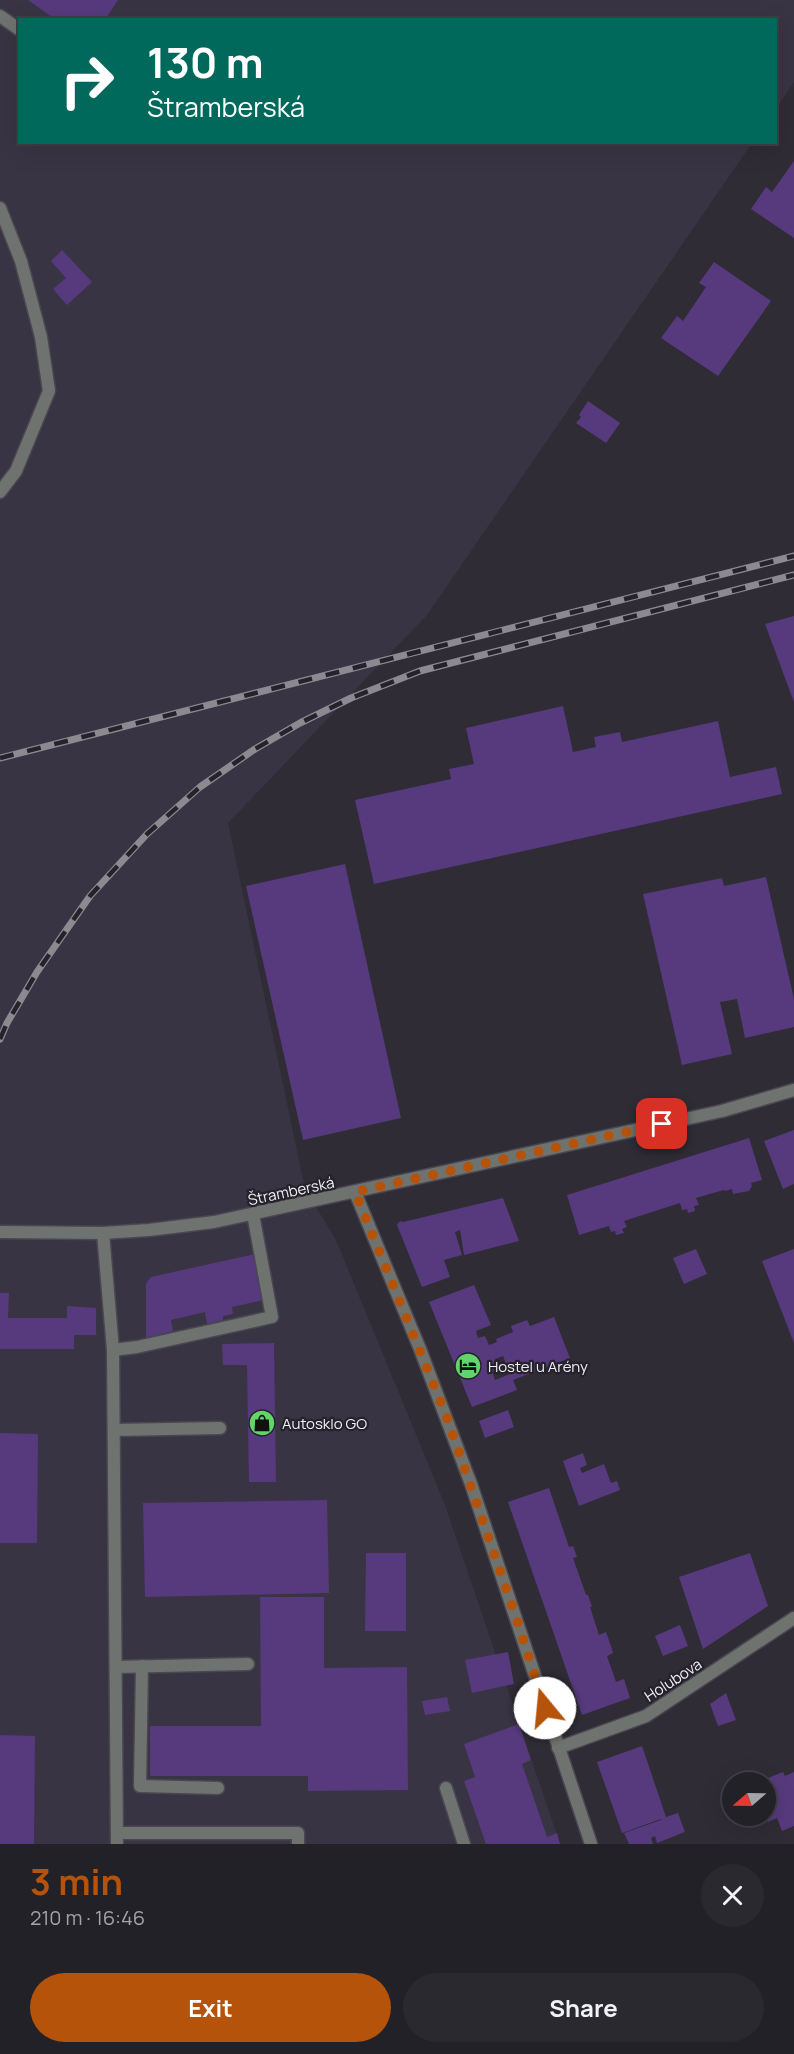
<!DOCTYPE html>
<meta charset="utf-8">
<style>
:root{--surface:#232128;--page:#2b2930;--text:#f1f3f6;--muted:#a3a3a8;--line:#403e45;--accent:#b45309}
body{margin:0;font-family:Manrope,sans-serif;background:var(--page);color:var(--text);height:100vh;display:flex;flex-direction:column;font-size:22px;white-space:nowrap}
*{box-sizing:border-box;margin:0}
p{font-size:20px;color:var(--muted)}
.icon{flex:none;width:33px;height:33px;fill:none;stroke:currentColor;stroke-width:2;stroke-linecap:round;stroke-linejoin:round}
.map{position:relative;height:1844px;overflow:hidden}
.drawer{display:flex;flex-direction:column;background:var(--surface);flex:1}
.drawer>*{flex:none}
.top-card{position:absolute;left:18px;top:18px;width:759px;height:126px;border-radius:0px;box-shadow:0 6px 24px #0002,0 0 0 2px var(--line);background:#00695c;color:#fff;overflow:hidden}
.needle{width:39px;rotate:250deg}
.tools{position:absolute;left:722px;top:1772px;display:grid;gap:12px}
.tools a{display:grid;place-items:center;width:54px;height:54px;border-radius:50%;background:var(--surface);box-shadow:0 6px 24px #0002,0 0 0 2px var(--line);font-size:30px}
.pin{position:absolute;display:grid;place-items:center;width:51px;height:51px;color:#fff;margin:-26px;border-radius:12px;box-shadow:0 3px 9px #0006}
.me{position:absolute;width:66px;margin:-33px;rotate:343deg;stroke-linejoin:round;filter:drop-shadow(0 0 4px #0008)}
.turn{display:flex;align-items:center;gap:21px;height:126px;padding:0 30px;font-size:27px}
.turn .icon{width:78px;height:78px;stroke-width:2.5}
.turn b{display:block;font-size:42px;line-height:51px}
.round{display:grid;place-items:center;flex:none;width:63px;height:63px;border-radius:32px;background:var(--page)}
.overview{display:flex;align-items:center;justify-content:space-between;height:102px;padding:0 30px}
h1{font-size:36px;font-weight:700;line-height:45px;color:var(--accent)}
.cta{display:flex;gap:12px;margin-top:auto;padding:12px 30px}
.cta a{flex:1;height:69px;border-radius:36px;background:var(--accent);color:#fff;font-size:24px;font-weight:700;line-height:69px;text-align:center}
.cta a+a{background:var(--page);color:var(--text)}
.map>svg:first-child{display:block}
</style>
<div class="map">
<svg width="794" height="1844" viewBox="0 0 794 1844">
<rect width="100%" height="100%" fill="#2f2c35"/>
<!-- built -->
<polygon fill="#393443" points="0,0 794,0 794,82 776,109 776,20 20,20 20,142 752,143 427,615 228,823 305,1189 336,1240 445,1505 560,1844 0,1844"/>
<!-- building -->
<g fill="#563a7d" fill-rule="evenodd">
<polygon points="28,0 118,0 105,20 56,20"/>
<polygon points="794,161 794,238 751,209 766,187 772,192"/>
<polygon points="62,250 92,282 67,305 53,289 66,278 51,261"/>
<polygon points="714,262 771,301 718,376 661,338 677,316 683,321 706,287 699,283"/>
<polygon points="588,401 620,423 606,443 576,423 581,417 579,415"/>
<polygon points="794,616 794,702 765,624"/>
<polygon points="563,706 573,752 596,747 594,737 620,732 622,742 718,721 730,777 776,767 782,794 374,884 355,800 451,779 449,769 474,764 466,728"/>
<polygon points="345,864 401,1118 303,1140 246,886"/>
<polygon points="766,877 794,999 794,1027 745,1038 737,999 720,1002 732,1054 682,1065 643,894 722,878 724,886"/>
<polygon points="794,1130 794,1184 783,1189 764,1141"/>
<polygon points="749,1138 762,1180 751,1183 752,1186 749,1191 733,1194 732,1189 725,1191 724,1190 696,1198 699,1205 694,1206 695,1211 688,1213 687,1209 682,1210 680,1203 624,1221 627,1227 622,1229 624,1233 616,1235 615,1231 611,1232 609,1226 579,1235 567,1195"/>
<polygon points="503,1198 519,1241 464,1255 460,1230 455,1232 462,1255 444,1260 450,1277 422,1287 397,1225 400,1221 403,1222"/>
<polygon points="696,1249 707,1274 684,1284 673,1258"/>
<polygon points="794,1249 794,1343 762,1261"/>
<polygon points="255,1254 264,1300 232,1307 233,1314 223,1316 223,1320 207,1324 205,1312 171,1320 173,1331 146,1338 146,1284 151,1277"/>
<path d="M474 1285 491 1325 476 1331 478 1338 485 1336 489 1345 497 1342 496 1339 513 1332 511 1326 527 1320 530 1326 554 1317 570 1358 513 1380 517 1390 472 1407 429 1302ZM503 1356 510 1374 495 1380 492 1372 499 1369 495 1359Z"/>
<polygon points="0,1293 9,1293 8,1318 67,1318 67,1306 96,1308 96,1335 74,1335 74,1349 0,1349"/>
<polygon points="274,1343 276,1482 249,1482 247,1365 223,1365 222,1344"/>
<polygon points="508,1410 514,1427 485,1438 479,1421"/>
<polygon points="0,1433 38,1434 37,1543 0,1543"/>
<polygon points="583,1453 587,1465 580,1468 582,1473 604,1464 611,1483 617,1481 620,1490 579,1506 563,1461"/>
<polygon points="549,1488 569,1547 573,1546 577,1557 573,1558 586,1595 588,1595 592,1607 590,1607 599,1635 606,1632 612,1649 613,1653 607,1656 616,1682 624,1679 630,1698 582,1715 508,1502"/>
<polygon points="327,1500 329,1593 145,1597 143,1503"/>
<polygon points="366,1553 406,1553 406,1631 365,1631"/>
<polygon points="750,1553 768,1606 703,1649 679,1577"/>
<polygon points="260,1597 324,1597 324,1668 407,1667 408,1790 308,1791 308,1776 150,1776 150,1726 261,1726"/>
<polygon points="680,1625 688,1646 663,1656 655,1636"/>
<polygon points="508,1652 514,1684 472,1693 465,1660"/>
<polygon points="726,1693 736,1720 718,1726 710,1704"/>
<polygon points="447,1697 450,1711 425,1715 422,1701"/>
<polygon points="519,1724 531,1760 522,1764 547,1837 557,1833 560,1844 486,1844 464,1781 475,1777 464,1744"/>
<polygon points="0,1735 35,1736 34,1844 0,1844"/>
<polygon points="642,1746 666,1817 678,1813 685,1832 657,1843 655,1836 651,1838 653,1844 629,1844 624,1833 661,1820 661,1819 622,1833 597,1762"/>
<polygon points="783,1772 785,1776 794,1772 794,1826 782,1831 777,1818 768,1822 765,1815 765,1798 768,1797 765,1782 758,1782"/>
</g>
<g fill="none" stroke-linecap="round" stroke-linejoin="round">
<defs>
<g id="lane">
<polyline points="0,16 20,30"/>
<polyline points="0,208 21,261 41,337 49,391 16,471 0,492"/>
<polyline points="113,1350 137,1347 272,1317 253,1214"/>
<polyline points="115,1430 220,1428"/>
<polyline points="142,1666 140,1786 218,1788"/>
<polyline points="116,1667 248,1664"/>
<polyline points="446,1788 464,1844"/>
<polyline points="117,1833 298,1833 298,1844"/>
</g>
<g id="street">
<polyline points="355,1192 420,1349 471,1484 591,1844"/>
<polyline points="0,1232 103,1233 149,1230 214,1222 722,1111 794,1090"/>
<polyline points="103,1233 113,1350 117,1844"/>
<polyline points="558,1748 646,1716 794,1618"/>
</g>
</defs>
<!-- lane casing -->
<use href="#lane" stroke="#4a4750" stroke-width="15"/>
<!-- street casing -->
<use href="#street" stroke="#4a4750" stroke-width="15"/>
<!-- lane -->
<use href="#lane" stroke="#6f736f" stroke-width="12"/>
<!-- street -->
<use href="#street" stroke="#6f736f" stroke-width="12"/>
<defs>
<g id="rail">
<polyline points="0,758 794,556"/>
<polyline points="0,1039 7,1023 37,972 90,896 147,834 200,787 255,749 300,723 351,698 420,671 794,575"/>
</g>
</defs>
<!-- rail casing -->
<use href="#rail" stroke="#8c8a91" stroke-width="7"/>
<!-- rail -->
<use href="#rail" stroke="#25222b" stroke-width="4.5" stroke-dasharray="14" stroke-linecap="butt"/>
</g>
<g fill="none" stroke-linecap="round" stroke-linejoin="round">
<!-- route -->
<polyline stroke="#b45309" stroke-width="10" stroke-dasharray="0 18" points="545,1708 516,1617 446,1415 355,1192 662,1124"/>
</g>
<!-- icons -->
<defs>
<symbol id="hotel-disc" viewBox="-11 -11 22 22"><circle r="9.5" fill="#61d46a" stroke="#25222b"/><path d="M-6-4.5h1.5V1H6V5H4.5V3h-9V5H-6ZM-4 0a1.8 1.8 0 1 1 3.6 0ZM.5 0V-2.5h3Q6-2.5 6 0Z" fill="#111"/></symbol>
<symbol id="shop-disc" viewBox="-11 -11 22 22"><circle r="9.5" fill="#61d46a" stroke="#25222b"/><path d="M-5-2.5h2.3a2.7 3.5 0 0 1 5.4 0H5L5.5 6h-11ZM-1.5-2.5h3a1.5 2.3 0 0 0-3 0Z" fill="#111"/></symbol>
</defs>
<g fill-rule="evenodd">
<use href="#hotel-disc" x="453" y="1351" width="30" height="30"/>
<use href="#shop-disc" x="247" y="1408" width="30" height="30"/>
</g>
<g text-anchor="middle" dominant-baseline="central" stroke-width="4.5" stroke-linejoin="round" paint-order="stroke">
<!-- street labels -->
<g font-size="15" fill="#f0eef4" stroke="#25222b">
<text transform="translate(291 1191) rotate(-12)">Štramberská</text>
<text transform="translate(673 1680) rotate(-33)">Holubova</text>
</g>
<!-- poi labels -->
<g font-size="15" fill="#f0eef4" stroke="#25222b" text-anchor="start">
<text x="488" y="1366">Hostel u Arény</text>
<text x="282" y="1423">Autosklo GO</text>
</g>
</g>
</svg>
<div class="tools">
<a><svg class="needle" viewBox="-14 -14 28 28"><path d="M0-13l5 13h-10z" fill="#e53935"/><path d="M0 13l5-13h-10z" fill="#a3a3a8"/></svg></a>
</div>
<div class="pin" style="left:662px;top:1124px;background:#d93025"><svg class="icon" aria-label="arrive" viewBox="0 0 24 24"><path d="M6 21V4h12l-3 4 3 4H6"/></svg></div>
<svg class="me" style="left:545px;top:1708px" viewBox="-20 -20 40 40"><circle r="19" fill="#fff"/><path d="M0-13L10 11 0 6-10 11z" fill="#b45309"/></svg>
<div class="top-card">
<div class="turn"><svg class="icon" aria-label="right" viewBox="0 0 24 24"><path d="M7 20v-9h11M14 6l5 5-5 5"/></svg><div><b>130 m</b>Štramberská</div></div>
</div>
</div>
<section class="drawer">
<div class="overview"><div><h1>3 min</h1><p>210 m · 16:46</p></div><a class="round"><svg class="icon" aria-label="close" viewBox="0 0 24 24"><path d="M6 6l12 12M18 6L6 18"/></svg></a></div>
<div class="cta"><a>Exit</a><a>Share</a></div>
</section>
